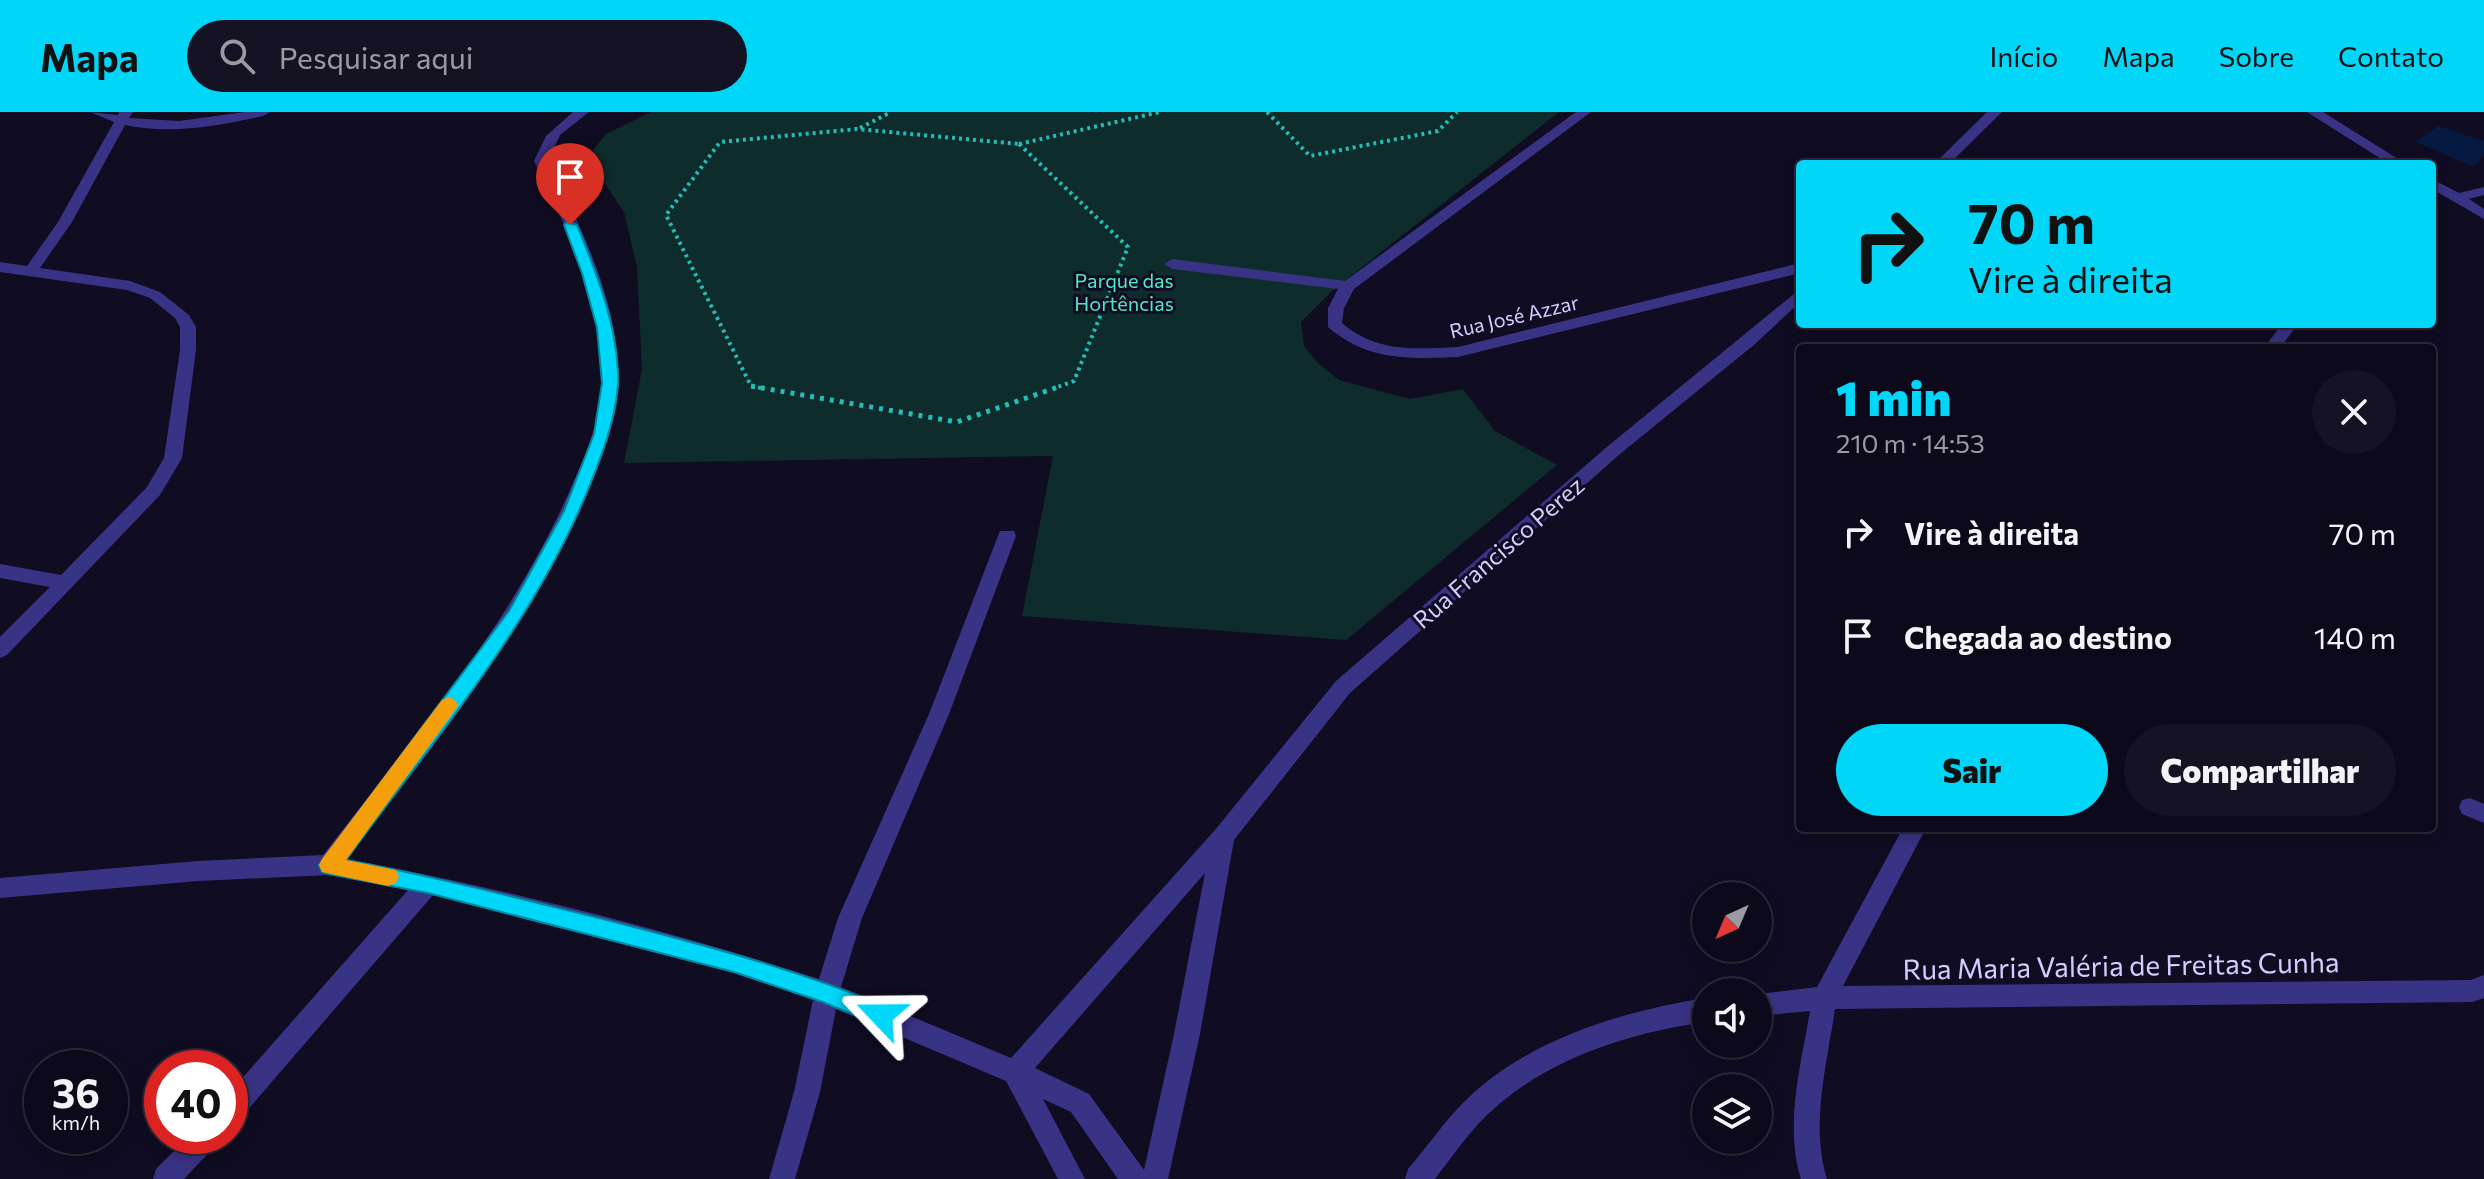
<!DOCTYPE html>
<html lang="pt">
<meta charset="utf-8">
<style>
:root{--surface:#0c091a;--page:#151223;--text:#f1f3f6;--muted:#9a9aa2;--line:#2c2a39;--accent:#00d6f8}
body{margin:0;font-family:Commissioner,sans-serif;background:var(--page);color:var(--text);height:100vh;display:flex;flex-direction:column;font-size:30px;white-space:nowrap}
*{box-sizing:border-box;margin:0}
p{font-size:26px;color:var(--muted)}
.icon{flex:none;width:44px;height:44px;fill:none;stroke:currentColor;stroke-width:2;stroke-linecap:round;stroke-linejoin:round}
.map{position:relative;flex:1;overflow:hidden}
.drawer{position:absolute;left:1796px;top:232px;width:640px;height:488px;display:flex;flex-direction:column;background:var(--surface);border-radius:8px;box-shadow:0 4px 20px #0003,0 0 0 2px var(--line)}
.drawer>*{flex:none}
.banner{position:absolute;left:1796px;top:48px;width:640px;height:168px;border-radius:8px;box-shadow:0 4px 20px #0003,0 0 0 2px var(--line);background:#00d6f8;color:#111;overflow:hidden}
.needle{width:52px;rotate:224deg}
.fabs{position:absolute;left:1692px;top:770px;display:grid;gap:16px}
.fabs a{display:grid;place-items:center;width:80px;height:80px;border-radius:50%;background:var(--surface);box-shadow:0 4px 20px #0003,0 0 0 2px var(--line);font-size:40px}
.speed{position:absolute;left:24px;top:938px;display:flex;gap:16px;font-size:40px;font-weight:700;text-align:center}
.speed>*{display:grid;place-content:center;width:104px;height:104px;border-radius:50%;background:var(--surface);box-shadow:0 4px 20px #0003,0 0 0 2px var(--line);line-height:1}
.speed small{font-size:20px;font-weight:400}
.speed .limit{border:12px solid #d22;background:#fff;color:#111}
.pin{position:absolute;display:grid;place-items:center;width:68px;height:68px;color:#fff;margin:-82px -34px;border-radius:50% 50% 50% 0;rotate:-45deg;box-shadow:0 0 8px #0007}
.pin .icon{rotate:45deg}
.me{position:absolute;width:88px;margin:-44px;rotate:293deg;stroke-linejoin:round;filter:drop-shadow(0 0 6px #0008)}
.turn{display:flex;align-items:center;gap:28px;height:168px;padding:0 40px;font-size:36px}
.turn .icon{width:104px;height:104px;stroke-width:2.5}
.turn b{display:block;font-size:56px;line-height:68px}
.round{display:grid;place-items:center;flex:none;width:84px;height:84px;border-radius:42px;background:var(--page)}
.head{display:flex;align-items:center;justify-content:space-between;height:136px;padding:0 40px}
h1{font-size:48px;font-weight:800;line-height:60px;color:var(--accent)}
.primary-button{display:flex;gap:16px;margin-top:auto;padding:16px 40px}
.primary-button a{flex:1;height:92px;border-radius:48px;background:var(--accent);color:#111;font-size:32px;font-weight:800;line-height:92px;text-align:center}
.primary-button a+a{background:var(--page);color:var(--text)}
ul{padding:0;list-style:none}
li{display:flex;align-items:center;gap:24px;height:104px;padding:0 40px}
li div{flex:1}
li b{display:block;font-size:30px}
li em{font-style:normal}
header{display:flex;align-items:center;gap:48px;box-sizing:border-box;height:112px;padding:0 40px;background:var(--accent);color:#111}
header strong{font-size:38px}
nav{display:flex;gap:44px;margin-inline-start:auto;font-size:28px}
.search{width:560px;height:72px;background:var(--page);display:flex;align-items:center;gap:20px;box-sizing:border-box;padding:0 28px;border-radius:44px;color:var(--muted);font-size:30px}
.map>svg:first-child{display:block}
</style>
<header>
<strong>Mapa</strong>
<div class="search"><svg class="icon" aria-label="search" viewBox="0 0 24 24"><circle cx="10" cy="10" r="6"/><path d="M15 15l6 6"/></svg>Pesquisar aqui</div>
<nav><a>Início</a><a>Mapa</a><a>Sobre</a><a>Contato</a></nav>
</header>
<div class="map">
<svg width="2484" height="1067" viewBox="0 0 2484 1067">
<rect width="100%" height="100%" fill="#100c22"/>
<!-- green -->
<polygon fill="#0e2c2c" points="651,0 1559,0 1332,179 1301,210 1304,234 1318,251 1339,268 1410,287 1463,277 1495,319 1557,353 1346,528 1022,504 1053,344 624,351 642,257 637,155 624,100 603,69 593,38 606,22"/>
<!-- water -->
<polygon fill="#051941" points="2438,14 2484,29 2484,42 2474,55 2416,30"/>
<g fill="none" stroke-linecap="round" stroke-linejoin="round">
<!-- path-far1 -->
<g stroke="#24bbb8" stroke-width="4" stroke-dasharray="3 4" stroke-linecap="butt">
<polyline points="1267,0 1310,44 1438,19 1457,0"/>
<polyline points="860,16 891,0"/>
<polyline points="1019,32 1128,135 1074,269 1055,276"/>
<polyline points="1019,32 1160,0"/>
<polyline points="761,276 751,274 666,103 720,30 857,17 1019,32"/>
</g>
<!-- path -->
<polyline stroke="#24bbb8" stroke-width="5" stroke-dasharray="4 6" stroke-linecap="butt" points="751,274 957,310 1061,274"/>
<!-- minor -->
<g fill="#393385" fill-rule="evenodd">
<path d="M90 0 118 3 119 0H133L129 6 179 9 245 0H270L263 4C218 14 172 23 125 13L72 110 40 156 130 169 160 180 189 203 196 215V238L182 346 160 383 7 543 0 546V525L50 475 0 466V452L61 463 147 375 164 346 180 238V215L175 206 150 186 127 178 0 160V150L27 154 58 110 114 10Z"/>
<path d="M573 0H589L560 23 548 49C582 117 621 194 618 273 617 311 601 348 586 383 529 517 434 631 347 747 506 777 666 817 819 867L838 806 929 602 998 424 1000 419H1014L1016 424 949 602 862 806 841 875 1011 946 1215 718 1336 569 1608 334 1800 177V190L1755 232 1620 342 1350 581 1234 728 1200 922 1168 1067H1118L1071 1000 1043 987 1085 1067H1058L1006 969 836 897 820 980 795 1067H769L794 980 813 888 734 861 433 783 239 1008 230 1012V980L408 778 329 763 198 769 0 786V766L198 749 323 743C413 627 510 514 570 378 585 345 600 310 602 273 606 195 567 118 534 49L546 24ZM1205 761 1174 922 1144 1058 1089 982 1035 956Z"/>
<path d="M1576 0H1591L1354 177 1344 196 1342 211C1377 241 1415 237 1458 235L1800 151V161L1458 245C1409 247 1367 249 1328 215V196L1338 177 1172 157 1164 152 1172 147 1345 169Z"/>
<polygon points="1987,0 2002,0 1949,52 1934,52"/>
<polygon points="2307,0 2323,0 2406,52 2389,52"/>
<polygon points="2432,67 2459,81 2484,75 2484,83 2469,87 2484,97 2484,107 2432,77"/>
<polygon points="2282,212 2298,212 2280,236 2264,236"/>
<polygon points="2470,686 2484,692 2484,711 2462,702 2459,695 2462,688"/>
<path d="M1903 716H1926L1843 874 2471 868 2484 863V886L2472 890 1835 897C1827 952 1810 1013 1827 1067H1801C1784 1013 1801 953 1810 899L1758 904V882L1817 875Z"/>
<path d="M1706 886V910C1627 921 1543 948 1485 1005 1466 1024 1451 1046 1435 1067H1405L1408 1057C1428 1034 1445 1008 1467 987 1529 927 1623 899 1706 886Z"/>
<polygon points="189,1024 220,1024 216,1033 184,1067 153,1067 156,1057"/>
</g>
</g>
<!-- route -->
<path fill="#00d6f8" stroke="#008ba1" stroke-width="2" d="M566 110 577 113C597 162 619 217 618 272 616 302 606 332 595 360 541 504 436 624 346 748 428 763 509 784 591 804 692 830 792 855 889 896L892 903 889 911 881 914 823 890 734 860 428 781 329 762 322 760 319 753 509 499 564 399 594 322 602 271 597 216 582 161 564 113Z"/>
<!-- slow -->
<polygon fill="#f59e0b" points="449,585 455,588 458,593 455,598 346,748 396,758 399,765 396,771 388,774 322,760 319,753 322,747 442,588"/>
<g text-anchor="middle" dominant-baseline="central" stroke-width="6" stroke-linejoin="round" paint-order="stroke">
<!-- far-park labels -->
<g font-size="20" fill="#50e8c8" stroke="#100c22">
<text x="1124" y="168">Parque das<tspan x="1124" dy="23">Hortências</tspan></text>
</g>
<!-- far-street labels -->
<g font-size="20" fill="#d4cdff" stroke="#100c22">
<text transform="translate(1514 204) rotate(-13)">Rua José Azzar</text>
</g>
<!-- street labels -->
<g font-size="24" fill="#d4cdff" stroke="#100c22">
<text transform="translate(1498 440) rotate(-41)">Rua Francisco Perez</text>
</g>
<!-- near-street labels -->
<g font-size="28" fill="#d4cdff" stroke="#100c22">
<text transform="translate(2121 853) rotate(-1)">Rua Maria Valéria de Freitas Cunha</text>
</g>
</g>
</svg>
<div class="fabs">
<a><svg class="needle" viewBox="-14 -14 28 28"><path d="M0-13l5 13h-10z" fill="#e53935"/><path d="M0 13l5-13h-10z" fill="#9a9aa2"/></svg></a>
<a><svg class="icon" aria-label="sound" viewBox="0 0 24 24"><path d="M4 9h4l5-4v14l-5-4H4zM17 9q2 3 0 6"/></svg></a>
<a><svg class="icon" aria-label="layers" viewBox="0 0 24 24"><path d="M12 4l9 5-9 5-9-5zM3 14l9 5 9-5"/></svg></a>
</div>
<div class="speed"><div>36<small>km/h</small></div><div class="limit">40</div></div>
<div class="pin" style="left:570px;top:113px;background:#d93025"><svg class="icon" aria-label="arrive" viewBox="0 0 24 24"><path d="M6 21V4h12l-3 4 3 4H6"/></svg></div>
<svg class="me" style="left:881px;top:903px" viewBox="-20 -20 40 40"><path d="M0-17L14 15 0 8-14 15z" fill="#00d6f8" stroke="#fff" stroke-width="4"/></svg>
<div class="banner">
<div class="turn"><svg class="icon" aria-label="right" viewBox="0 0 24 24"><path d="M7 20v-9h11M14 6l5 5-5 5"/></svg><div><b>70 m</b>Vire à direita</div></div>
</div>
<section class="drawer">
<div class="head"><div><h1>1 min</h1><p>210 m · 14:53</p></div><a class="round"><svg class="icon" aria-label="close" viewBox="0 0 24 24"><path d="M6 6l12 12M18 6L6 18"/></svg></a></div>
<ul>
<li><svg class="icon" aria-label="right" viewBox="0 0 24 24"><path d="M7 20v-9h11M14 6l5 5-5 5"/></svg><div><b>Vire à direita</b></div><em>70 m</em></li>
<li><svg class="icon" aria-label="arrive" viewBox="0 0 24 24"><path d="M6 21V4h12l-3 4 3 4H6"/></svg><div><b>Chegada ao destino</b></div><em>140 m</em></li>
</ul>
<div class="primary-button"><a>Sair</a><a>Compartilhar</a></div>
</section>
</div>
